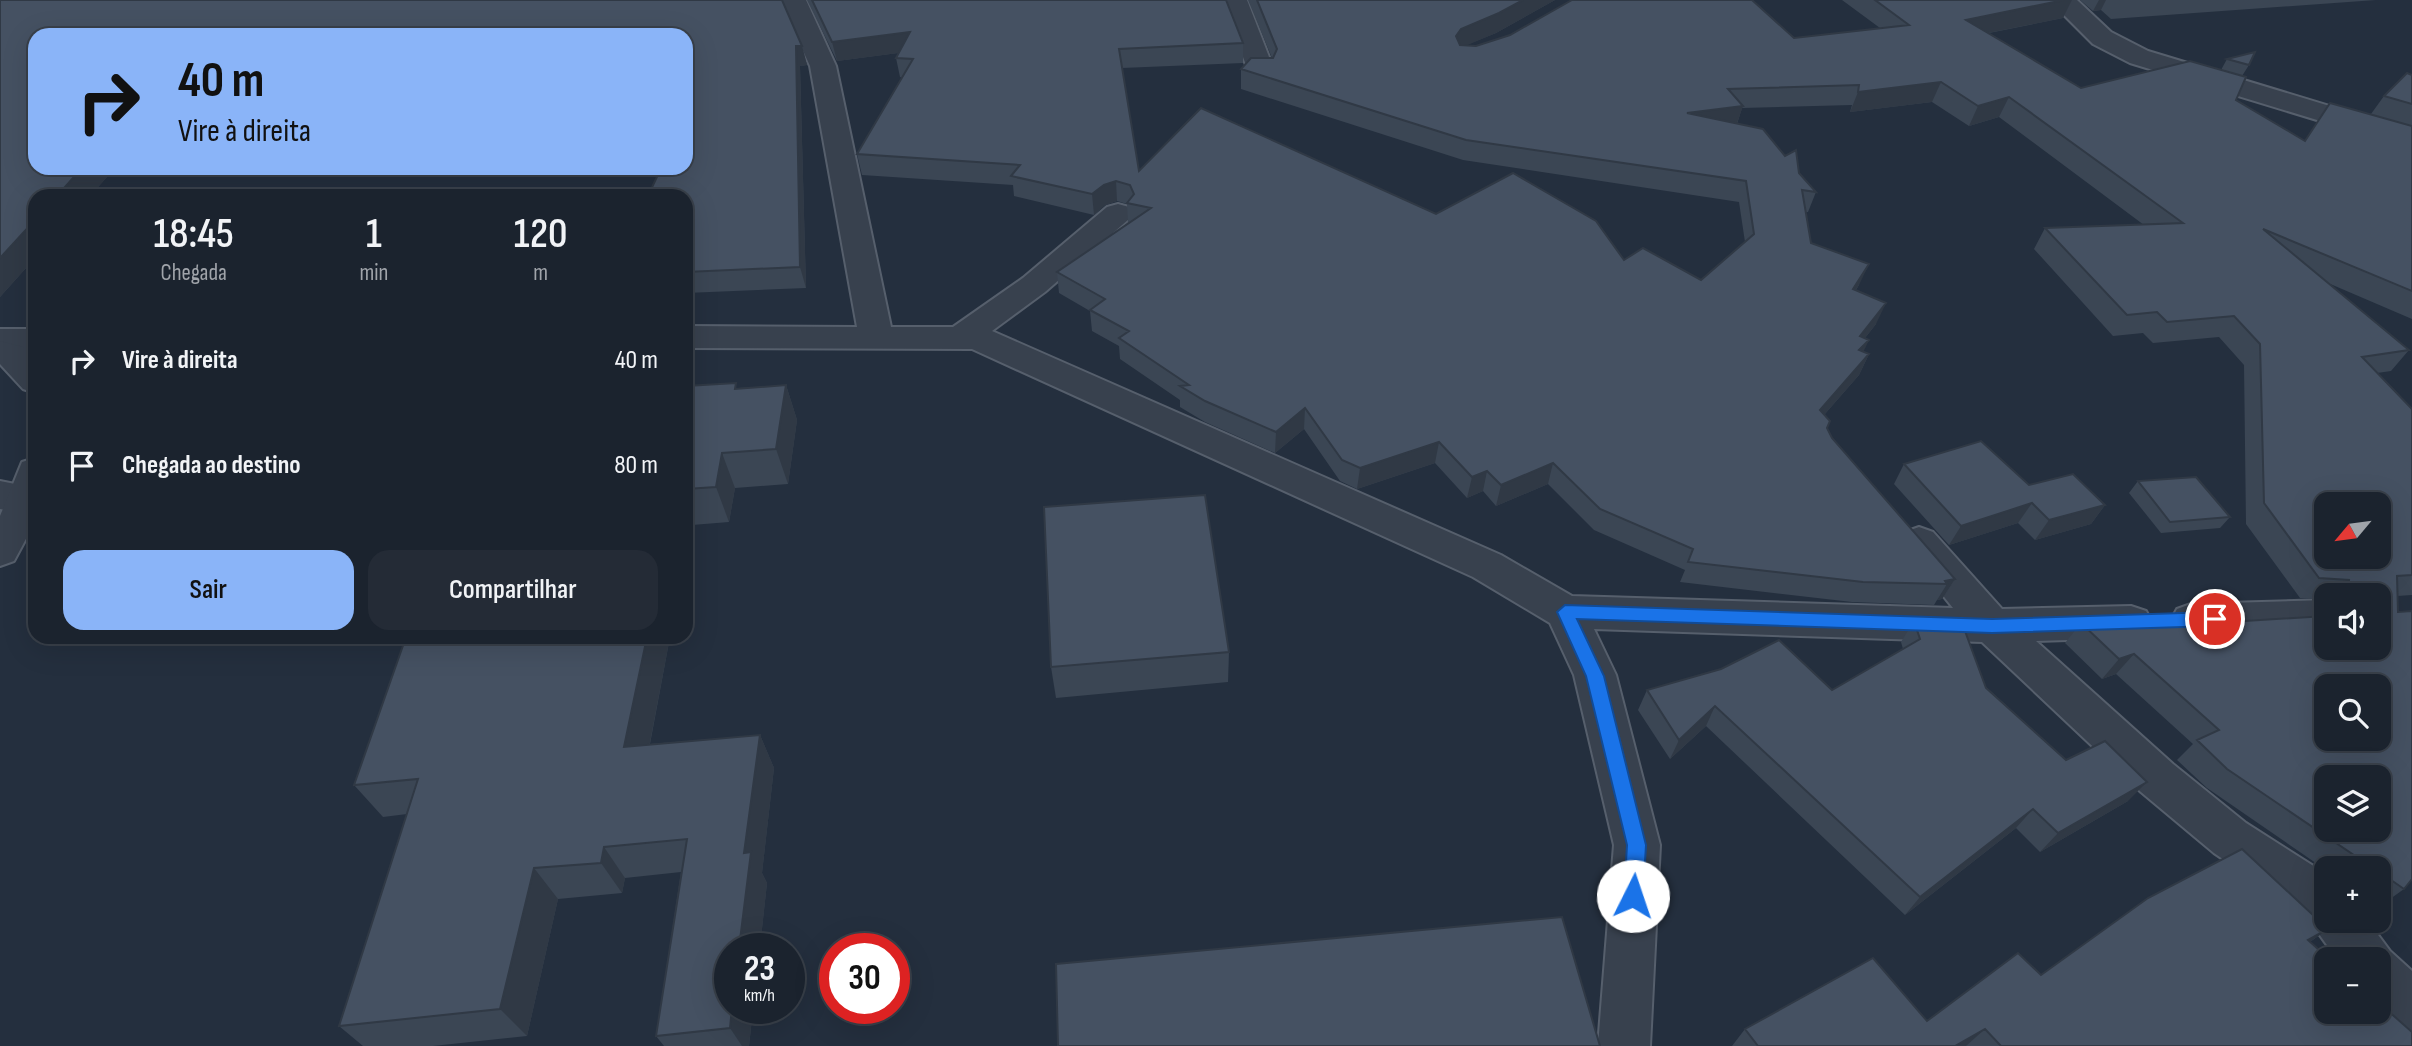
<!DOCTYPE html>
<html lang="pt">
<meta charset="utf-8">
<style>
:root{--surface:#1b232e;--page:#242b36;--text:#f1f3f6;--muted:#a0a4aa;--line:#39404a;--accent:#8ab4f8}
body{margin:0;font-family:"Sofia Sans Condensed",sans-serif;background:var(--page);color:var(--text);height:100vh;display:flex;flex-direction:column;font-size:26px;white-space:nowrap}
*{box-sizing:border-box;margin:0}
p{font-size:23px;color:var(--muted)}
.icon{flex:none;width:38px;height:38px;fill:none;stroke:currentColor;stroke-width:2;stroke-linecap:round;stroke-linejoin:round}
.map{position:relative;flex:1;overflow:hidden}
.side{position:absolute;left:28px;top:189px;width:665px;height:455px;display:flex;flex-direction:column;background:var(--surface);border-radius:21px;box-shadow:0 7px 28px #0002,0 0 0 2px var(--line)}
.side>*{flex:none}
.hud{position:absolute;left:28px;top:28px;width:665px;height:147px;border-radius:21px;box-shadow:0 7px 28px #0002,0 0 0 2px var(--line);background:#8ab4f8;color:#111;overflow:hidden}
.needle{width:46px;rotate:241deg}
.fabs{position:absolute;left:2314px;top:492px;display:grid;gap:14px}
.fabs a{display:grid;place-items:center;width:77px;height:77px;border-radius:14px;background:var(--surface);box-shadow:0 7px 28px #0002,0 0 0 2px var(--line);font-size:35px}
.speed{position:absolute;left:714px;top:933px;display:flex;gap:14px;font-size:35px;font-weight:700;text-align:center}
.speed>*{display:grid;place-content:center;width:91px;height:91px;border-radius:50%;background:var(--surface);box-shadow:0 7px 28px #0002,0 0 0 2px var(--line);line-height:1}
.speed small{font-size:18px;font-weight:400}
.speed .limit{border:10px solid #d22;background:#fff;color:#111}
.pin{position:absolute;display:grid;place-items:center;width:60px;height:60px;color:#fff;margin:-30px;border:4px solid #fff;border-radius:50%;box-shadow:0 2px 7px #0007}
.me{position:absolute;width:77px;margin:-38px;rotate:4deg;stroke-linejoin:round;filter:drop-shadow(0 0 5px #0008)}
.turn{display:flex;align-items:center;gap:24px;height:147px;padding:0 35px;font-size:32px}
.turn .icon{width:91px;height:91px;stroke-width:2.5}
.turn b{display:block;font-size:49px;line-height:60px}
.eta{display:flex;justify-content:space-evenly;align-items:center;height:119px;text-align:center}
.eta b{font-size:42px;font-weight:600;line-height:49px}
.cta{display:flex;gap:14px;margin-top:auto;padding:14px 35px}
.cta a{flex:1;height:80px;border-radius:21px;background:var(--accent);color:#111;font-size:28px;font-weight:600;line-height:80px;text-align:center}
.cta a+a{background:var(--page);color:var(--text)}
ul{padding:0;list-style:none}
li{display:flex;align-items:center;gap:21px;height:105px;padding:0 35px}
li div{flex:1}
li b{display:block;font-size:26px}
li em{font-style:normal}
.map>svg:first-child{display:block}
</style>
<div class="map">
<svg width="2412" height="1046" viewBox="0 0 2412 1046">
<rect width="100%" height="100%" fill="#242f3e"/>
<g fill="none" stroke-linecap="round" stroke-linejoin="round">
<defs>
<g id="minor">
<polygon points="780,0 806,0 836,66 891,327 953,327 1023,278 1107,207 1118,204 1129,207 1133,213 1129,219 1045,292 992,331 1501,555 1572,596 1953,608 1900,542 1905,532 1919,527 1933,532 2002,609 2131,606 2146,611 2152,622 2146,633 2131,638 2036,641 2173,764 2246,823 2326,874 2326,920 2367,920 2390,951 2412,971 2412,1034 2394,1027 2378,1008 2378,959 2337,959 2314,927 2292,906 2214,853 2141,792 1982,642 1594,629 1616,675 1660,845 1650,1046 1598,1046 1614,845 1574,675 1550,623 1473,577 972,349 686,348 686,326 857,327 810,66"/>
<polygon points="1221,0 1247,0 1274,70 1270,76 1252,76 1248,70"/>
<polygon points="2049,0 2077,0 2111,32 2148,51 2412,131 2412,149 2130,63 2093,44"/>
<rect x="0" y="329" width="35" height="22"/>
<polygon points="0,481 35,488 35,512 28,514 0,509"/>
<polygon points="2326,600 2326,632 2191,636 2177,631 2171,620 2177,609 2191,604"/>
</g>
<g id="tertiary">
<polygon points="0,341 23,347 35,360 35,393 23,389 0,364"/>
<polygon points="35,458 35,522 14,561 0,566 0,516 22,462"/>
</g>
</defs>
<!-- minor casing -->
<use href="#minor" stroke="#565f6c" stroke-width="4"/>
<!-- tertiary casing -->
<use href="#tertiary" stroke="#565f6c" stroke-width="4"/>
<!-- minor -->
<use href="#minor" fill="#38414e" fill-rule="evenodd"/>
<!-- tertiary -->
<use href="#tertiary" fill="#38414e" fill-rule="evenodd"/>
</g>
<!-- wall -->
<g fill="#3b4654">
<polygon points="0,0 782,0 802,46 807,65 800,66 806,288 686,293 686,196 648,196 661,168 686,168 686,35 35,35 35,168 115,168 90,196 35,196 35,258 0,297"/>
<polygon points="807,0 1226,0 1243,43 1243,63 1122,68 1139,171 1436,214 1624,260 1701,280 1745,242 1739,202 1463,160 1241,89 1241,69 1272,58 1248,0 1555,0 1496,33 1466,45 1476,46 1794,38 1880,28 1842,0 2072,0 2063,18 1989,33 2081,88 2221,70 2227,59 2249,65 2242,76 2236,100 2305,141 2330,103 2371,114 2384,96 2412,75 2412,319 2328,283 2409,350 2391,371 2377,373 2412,409 2412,595 2397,596 2404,889 2379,907 2378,868 2326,868 2326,870 2207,788 2177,760 2193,744 2116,674 2102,679 2065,643 2081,623 2245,621 2326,648 2378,595 2326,595 2326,600 2300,598 2246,524 2244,365 2219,337 2153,343 2143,333 2113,336 2034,249 2045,228 2144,225 1999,117 1969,126 1932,102 1850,112 1852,105 1742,108 1737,124 1799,173 1816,192 1808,212 1806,212 1811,243 1859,285 1856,290 1876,324 1865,338 1863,352 1869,354 1859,375 1824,415 1827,428 1832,438 1955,579 1942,599 1937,600 1934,605 1852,602 1680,582 1685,570 1594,530 1548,484 1496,506 1483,491 1467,498 1435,463 1357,489 1340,481 1304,429 1275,453 1205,422 1180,407 1180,400 1120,359 1119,346 1092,331 1090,311 1059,293 1057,272 1128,223 1127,204 1117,201 1105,205 1094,215 1014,196 1013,185 862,175 857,154 902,78 900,77 896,58 898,53 837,61"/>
<polygon points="2080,0 2376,0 2111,19 2101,10 2093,11"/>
<polygon points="786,385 797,420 788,484 735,488 729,522 692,525 686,554 686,386 738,388"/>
<polygon points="1904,464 2029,485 2105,505 2091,524 2035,540 2018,523 1949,545 1894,484"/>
<polygon points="2138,481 2230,517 2220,528 2161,533 2129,493"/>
<polygon points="1914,621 2066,760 2128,801 2040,852 2016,828 1905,915 1706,726 1670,759 1638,710 1647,690 1832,690 1903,649 1901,642"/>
<polygon points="406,637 670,637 650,744 760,735 774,768 762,873 767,883 749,1046 664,1046 656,1036 681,872 625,878 622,893 558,899 527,1036 433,1046 363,1046 339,1026 407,814 383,817 354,785"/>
<polygon points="1229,652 1228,682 1056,698 1051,667"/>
<polygon points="2328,929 2310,942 2412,1046 1732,1046 1745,1029 1927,1021 2041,975"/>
</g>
<!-- shaded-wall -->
<g fill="#303945">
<polygon points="1523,0 1555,0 1496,33 1458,49 1456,36 1461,29"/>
<polygon points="2064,0 2072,0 2063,18 1958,39 1966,20"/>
<polygon points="2099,0 2106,0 2101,10 2093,11"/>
<polygon points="910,32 914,51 837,61 832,42"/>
<polygon points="796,46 802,46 807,65 800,66 806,288 800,267"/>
<polygon points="1941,82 1932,102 1850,112 1858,92"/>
<polygon points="2009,97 1999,117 1969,126 1978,106"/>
<polygon points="1743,106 1736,126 1687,113"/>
<polygon points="82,168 115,168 90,196 57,196"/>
<polygon points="1116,181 1117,201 1105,205 1094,215 1092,194 1104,185"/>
<polygon points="35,220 35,258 0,297 0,258"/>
<polygon points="1869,264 1859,285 1843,310 1853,289"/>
<polygon points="1886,303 1876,324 1850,357 1860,336"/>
<polygon points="1869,340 1859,361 1859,350"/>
<polygon points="1869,354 1859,375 1810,431 1820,410"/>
<polygon points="786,385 797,420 788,484 776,449"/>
<polygon points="1305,408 1304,429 1275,453 1276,432"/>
<polygon points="1439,442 1435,463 1357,489 1360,468"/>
<polygon points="722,453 735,488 729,522 716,487"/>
<polygon points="1553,463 1548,484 1496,506 1501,485"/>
<polygon points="1487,471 1483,491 1467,498 1472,477"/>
<polygon points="2032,503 2018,523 1949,545 1961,526"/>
<polygon points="2105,505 2091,524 2035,540 2049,520"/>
<polygon points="686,511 692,525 686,554"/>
<polygon points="1955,579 1942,599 1937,600 1947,584 1945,581"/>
<polygon points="647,637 670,637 643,779 624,747"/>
<polygon points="2134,654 2116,674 2102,679 2119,659"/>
<polygon points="1715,706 1706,726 1670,759 1679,740"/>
<polygon points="760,735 774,768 762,873 767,883 760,948 739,948 744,853"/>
<polygon points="2147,782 2128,801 2040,852 2058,833"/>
<polygon points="2033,809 2016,828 1905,915 1920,897"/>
<polygon points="604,847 625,878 622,893 601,863"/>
<polygon points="534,868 558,899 527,1036 500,1009"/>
<polygon points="2328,929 2300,949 2308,940"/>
<polygon points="732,1008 753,1008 749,1046 742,1046 730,1028"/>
<polygon points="1985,1029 1966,1046 1955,1046"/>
</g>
<!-- building -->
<g fill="#455162" stroke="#303945" stroke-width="2" fill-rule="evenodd">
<polygon points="0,0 782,0 802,46 796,46 800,267 686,272 686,196 648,196 661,168 686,168 686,88 688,80 686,80 686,35 35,35 35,168 82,168 57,196 35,196 35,220 0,258"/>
<path d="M812 0H1226L1243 43 1119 49 1139 171 1201 108 1436 214 1513 173 1596 221 1624 260 1643 248 1701 280 1754 234 1746 181 1466 140 1241 69 1251 58H1273L1277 49 1257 0H1523L1499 13 1461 29 1456 36 1460 45 1476 46 1510 35 1572 0H1752L1794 38 1909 25 1875 0H2064L1966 20 2081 88 2190 61 2246 77 2236 100 2305 141 2330 103 2412 126V291L2263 229 2409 350 2362 357 2412 409V575L2397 576 2398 612 2412 611V879L2404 889 2378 871V868H2373L2227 769 2197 740 2219 730 2134 654 2119 659 2081 623 2243 618 2245 621 2326 616V648H2378V595H2348L2349 580 2319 578 2264 503 2260 344 2234 316 2167 322 2157 312 2127 315 2045 228 2183 223 2009 97 1978 106 1941 82 1858 92 1859 85 1728 89 1743 106 1687 113 1763 129 1785 156 1796 150 1799 173 1816 192 1802 190 1811 243 1869 264 1853 289 1886 303 1860 336 1869 340 1859 350 1869 354 1820 410 1830 421 1827 428 1832 438 1955 579 1945 581 1947 584 1863 582 1688 562 1693 549 1600 509 1553 463 1501 485 1487 471 1472 477 1439 442 1360 468 1342 460 1305 408 1276 432 1205 401 1180 386 1189 385 1119 338 1129 331 1090 310 1105 299 1057 272 1151 208 1127 203 1134 194 1130 185 1116 181 1104 185 1092 194 1011 176 1020 165 857 154 913 59 896 58 910 32 832 42ZM2326 504H2378V556H2326ZM2326 686H2378V738H2326ZM2326 777H2378V830H2326Z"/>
<polygon points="2255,52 2249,65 2227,59"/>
<polygon points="2407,73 2412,75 2412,104 2384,96"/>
<polygon points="736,383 735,389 786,385 776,449 722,453 716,487 686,489 686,386"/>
<polygon points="1981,441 2029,485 2073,474 2105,505 2049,520 2032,503 1961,526 1904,464"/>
<polygon points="2196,477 2230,517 2170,522 2138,481"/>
<polygon points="1205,495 1229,652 1051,667 1044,507"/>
<polygon points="1914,621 1962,623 1986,688 2066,760 2105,741 2147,782 2058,833 2033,809 1920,897 1715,706 1679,740 1647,690 1721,669 1779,640 1832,690 1920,639"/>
<polygon points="406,637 647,637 624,747 760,735 744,853 751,852 739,948 730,948 730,1008 732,1008 730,1028 656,1036 687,839 604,847 601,863 534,868 500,1009 339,1026 418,779 354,785"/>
<polygon points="2242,849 2328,929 2308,940 2329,959 2326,959 2326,1012 2378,1012 2378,1002 2412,1032 2412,1046 2001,1046 1985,1029 1955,1046 1758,1046 1745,1029 1873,958 1927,1021 2018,953 2041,975 2148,898"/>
<polygon points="1562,917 1600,1046 1058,1046 1056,964"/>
</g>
<!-- route -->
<polygon fill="#1a73e8" stroke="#114b97" stroke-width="2" points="1565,605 1992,619 2215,612 2223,619 2215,626 1992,633 1577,619 1604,676 1646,845 1643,896 1640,902 1633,905 1626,902 1624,896 1627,845 1586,676 1557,612"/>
</svg>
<div class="fabs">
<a><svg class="needle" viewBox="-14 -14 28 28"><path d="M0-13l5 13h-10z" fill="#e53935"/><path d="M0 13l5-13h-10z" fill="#a0a4aa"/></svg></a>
<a><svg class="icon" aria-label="sound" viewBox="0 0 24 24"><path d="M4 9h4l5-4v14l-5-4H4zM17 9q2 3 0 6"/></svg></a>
<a><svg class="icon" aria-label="search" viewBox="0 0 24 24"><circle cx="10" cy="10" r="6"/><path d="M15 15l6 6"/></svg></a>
<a><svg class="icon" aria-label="layers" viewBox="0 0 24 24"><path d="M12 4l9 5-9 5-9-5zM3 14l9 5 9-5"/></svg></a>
<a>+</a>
<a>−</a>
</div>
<div class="speed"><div>23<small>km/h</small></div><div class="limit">30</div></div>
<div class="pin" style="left:2215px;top:619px;background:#d93025"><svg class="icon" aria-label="arrive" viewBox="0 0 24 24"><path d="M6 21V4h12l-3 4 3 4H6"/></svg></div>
<svg class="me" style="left:1633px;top:896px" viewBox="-20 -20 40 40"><circle r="19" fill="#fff"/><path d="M0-13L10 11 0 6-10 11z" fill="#1a73e8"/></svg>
<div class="hud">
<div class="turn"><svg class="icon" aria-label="right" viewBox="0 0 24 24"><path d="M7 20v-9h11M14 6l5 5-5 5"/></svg><div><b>40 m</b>Vire à direita</div></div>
</div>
<section class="side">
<div class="eta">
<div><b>18:45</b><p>Chegada</p></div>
<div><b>1</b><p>min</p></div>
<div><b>120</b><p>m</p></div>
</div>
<ul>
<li><svg class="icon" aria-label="right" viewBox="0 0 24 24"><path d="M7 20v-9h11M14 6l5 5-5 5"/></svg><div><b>Vire à direita</b></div><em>40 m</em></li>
<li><svg class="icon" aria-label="arrive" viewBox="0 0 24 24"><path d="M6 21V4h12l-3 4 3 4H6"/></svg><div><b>Chegada ao destino</b></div><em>80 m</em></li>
</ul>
<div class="cta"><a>Sair</a><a>Compartilhar</a></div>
</section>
</div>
